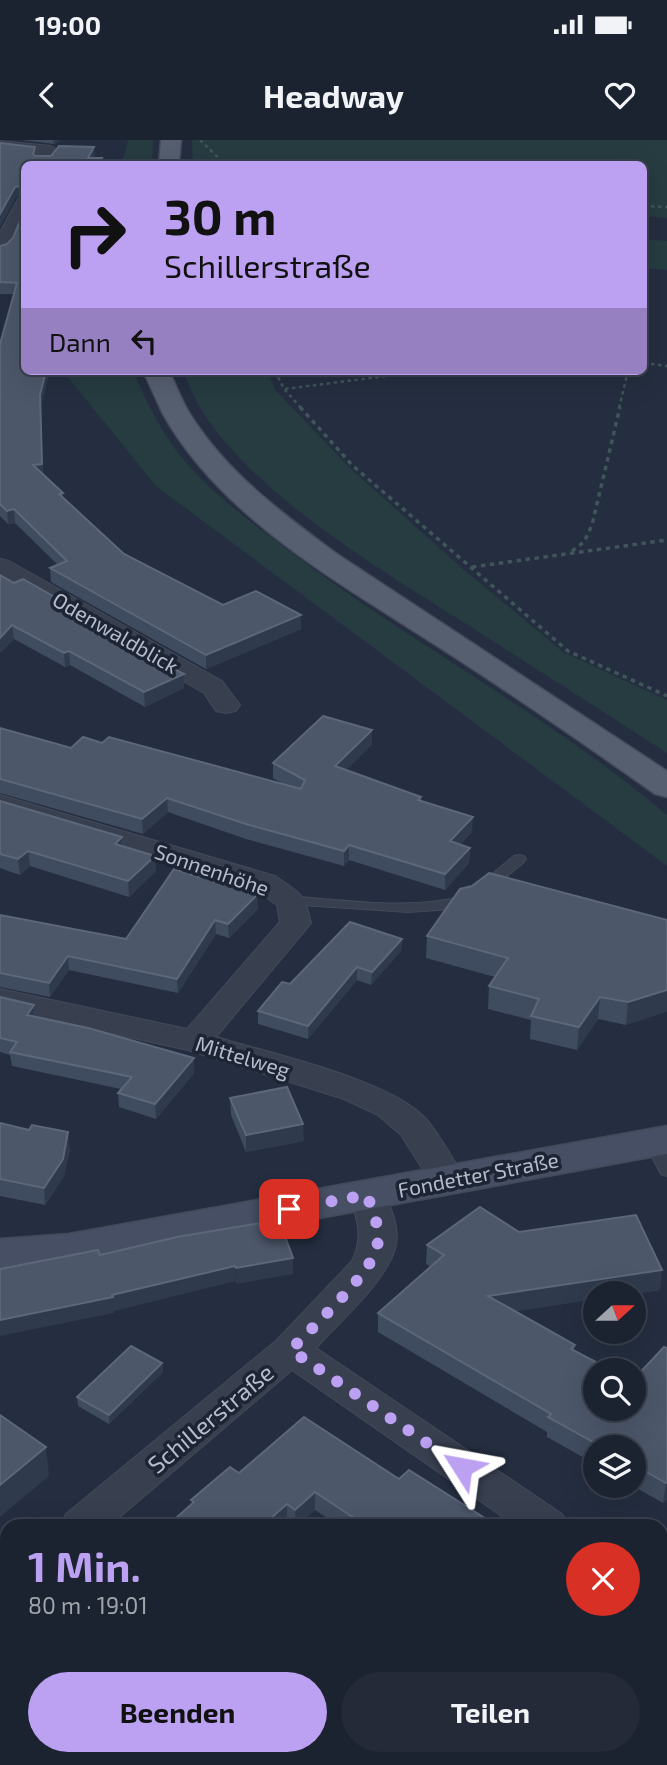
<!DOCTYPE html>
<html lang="de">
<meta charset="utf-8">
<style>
:root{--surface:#1b2230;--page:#242a38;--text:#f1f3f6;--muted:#a0a4ab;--line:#393f4c;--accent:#bca0f2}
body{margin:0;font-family:"Exo 2",sans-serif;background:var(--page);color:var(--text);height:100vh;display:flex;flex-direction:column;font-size:26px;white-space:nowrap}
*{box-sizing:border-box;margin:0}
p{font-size:23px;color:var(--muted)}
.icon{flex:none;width:38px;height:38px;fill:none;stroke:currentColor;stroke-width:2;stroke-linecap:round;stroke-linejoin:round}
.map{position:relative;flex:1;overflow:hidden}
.side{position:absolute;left:0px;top:1379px;width:668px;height:247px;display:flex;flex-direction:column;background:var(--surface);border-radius:21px 21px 0 0;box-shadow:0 7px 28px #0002,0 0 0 2px var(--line)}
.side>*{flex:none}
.hud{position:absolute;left:21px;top:21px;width:626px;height:214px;border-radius:10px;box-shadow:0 7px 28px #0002,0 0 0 2px var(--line);background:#bca0f2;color:#111;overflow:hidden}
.needle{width:46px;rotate:69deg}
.tools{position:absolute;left:583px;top:1141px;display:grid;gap:14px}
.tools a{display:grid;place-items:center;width:63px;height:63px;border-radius:50%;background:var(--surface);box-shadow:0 7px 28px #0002,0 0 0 2px var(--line);font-size:35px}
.pin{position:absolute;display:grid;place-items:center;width:60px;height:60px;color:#fff;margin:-30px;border-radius:14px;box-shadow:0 4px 10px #0006}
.me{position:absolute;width:77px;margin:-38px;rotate:304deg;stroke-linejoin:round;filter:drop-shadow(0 0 5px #0008)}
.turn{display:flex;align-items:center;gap:24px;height:147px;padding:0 28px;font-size:32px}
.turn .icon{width:91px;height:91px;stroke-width:2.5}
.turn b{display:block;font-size:49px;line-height:60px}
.then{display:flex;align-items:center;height:66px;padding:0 28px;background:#0003;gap:14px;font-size:26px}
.round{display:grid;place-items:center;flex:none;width:74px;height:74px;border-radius:37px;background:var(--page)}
.overview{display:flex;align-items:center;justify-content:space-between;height:119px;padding:0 28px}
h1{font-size:42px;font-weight:700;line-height:52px;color:var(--accent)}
.action{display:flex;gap:14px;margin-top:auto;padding:14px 28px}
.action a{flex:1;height:80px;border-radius:42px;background:var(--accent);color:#111;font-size:28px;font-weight:700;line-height:80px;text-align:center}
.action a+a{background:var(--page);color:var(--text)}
.status{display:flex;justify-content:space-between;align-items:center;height:49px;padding:0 35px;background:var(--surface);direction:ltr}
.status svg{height:19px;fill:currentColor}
header{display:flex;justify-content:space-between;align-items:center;height:91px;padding:0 28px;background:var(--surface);font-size:32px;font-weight:700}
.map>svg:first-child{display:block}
</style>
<div class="status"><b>19:00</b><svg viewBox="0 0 49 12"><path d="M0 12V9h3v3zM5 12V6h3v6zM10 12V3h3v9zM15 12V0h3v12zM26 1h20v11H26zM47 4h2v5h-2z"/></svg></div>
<header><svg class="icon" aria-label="back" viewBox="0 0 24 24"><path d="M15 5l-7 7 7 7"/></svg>Headway<svg class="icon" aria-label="heart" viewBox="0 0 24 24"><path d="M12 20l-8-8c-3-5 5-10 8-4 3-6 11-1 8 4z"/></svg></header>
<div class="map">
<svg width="667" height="1625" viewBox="0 0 667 1625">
<rect width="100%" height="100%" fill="#242e40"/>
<!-- green -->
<g fill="#263c41">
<polygon points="128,0 153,0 152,24 122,24"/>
<polygon points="192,0 667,0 667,78 644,76 644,24 193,24"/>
<polygon points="644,99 667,101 667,130 644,128"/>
<path d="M69 231H133C148 265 164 299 189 326 224 365 270 396 311 427 427 512 557 582 667 675V726L156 346 67 236Z"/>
<path d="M184 231H267L276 251 351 329 463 429 563 512 667 560V613C602 571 536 529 471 487 385 432 213 333 184 231Z"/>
</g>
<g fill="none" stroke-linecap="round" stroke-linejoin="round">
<defs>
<g id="lane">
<polygon points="519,715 524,716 526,719 524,722 489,751 479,751 476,748 479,745 514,716"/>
<path d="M291 756C347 761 411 770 466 756L474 761 471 764 453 769 408 772 286 764 283 761 286 758Z"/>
<polygon points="653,996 659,998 667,1012 667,1036 661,1034 644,1002 647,998"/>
</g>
<g id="street">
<polygon points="0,1 51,6 60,11 52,24 36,24 40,15 0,11"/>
<path d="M24 58C25 74 19 111 0 116V92L18 59Z"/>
<polygon points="0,419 9,421 222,541 240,565 236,571 226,573 216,571 204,553 0,436"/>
<path d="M0 655 275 736C300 753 304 752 311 783L216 897C269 913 393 940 427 980 441 997 453 1020 465 1039L460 1047 447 1051 434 1047 401 995 378 975 344 959 188 910 0 869V849L187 889 280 782 277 765 253 748 0 673Z"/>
<path d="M367 1043 380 1047C390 1063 401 1089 395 1109 384 1144 340 1181 316 1208L562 1374 568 1386H516L292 1230 109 1386H60L66 1374 277 1200 352 1121C364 1097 357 1079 349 1055L354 1047Z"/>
<polygon points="7,1431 7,1469 0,1471 0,1433"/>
<polygon points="662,1563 667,1565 667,1612 662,1610"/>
<polygon points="139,1619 189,1619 186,1625 136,1625"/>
</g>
<polygon id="secondary" points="667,986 667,1014 69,1124 0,1131 0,1099 69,1094"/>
<g id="primary">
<polygon points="161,0 181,0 179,24 159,24"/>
<path d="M143 231H169C176 245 182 261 190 274 226 332 283 374 337 414L667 631V657L655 654C586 605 516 557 445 511 347 447 222 380 163 274 156 260 150 245 143 231Z"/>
</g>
</defs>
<!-- lane casing -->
<use href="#lane" stroke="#424959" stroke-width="2"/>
<!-- street casing -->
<use href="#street" stroke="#424959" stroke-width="2"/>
<!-- secondary casing -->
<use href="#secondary" stroke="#424959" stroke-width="3"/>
<!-- primary casing -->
<use href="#primary" stroke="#424959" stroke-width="3"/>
<!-- path-far1 -->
<g stroke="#3f5559" stroke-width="2.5" stroke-dasharray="3.5 3.5" stroke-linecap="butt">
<polyline points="200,0 225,24"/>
<polyline points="644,66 667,67"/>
<polyline points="644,223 667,226"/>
<polyline points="275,231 284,249 301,268"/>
<polyline points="285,249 425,231"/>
<polyline points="619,268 628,231"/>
</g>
<!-- path -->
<g stroke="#3f5559" stroke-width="3.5" stroke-dasharray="4.5 4.5" stroke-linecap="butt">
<polyline points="300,267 352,325 568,511 667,556"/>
<polyline points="572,411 584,402 592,385 620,267"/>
<polyline points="472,427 667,400"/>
</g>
<!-- lane -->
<use href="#lane" fill="#384050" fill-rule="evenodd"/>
<!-- street -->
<use href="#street" fill="#384050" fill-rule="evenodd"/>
<!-- secondary -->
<use href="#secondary" fill="#464f63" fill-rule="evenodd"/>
<!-- primary -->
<use href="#primary" fill="#565f70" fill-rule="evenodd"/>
</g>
<!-- wall -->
<g fill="#3f4b5e">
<polygon points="22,0 60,0 54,4"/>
<polygon points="13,98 41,267 43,334 63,353 63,358 124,414 223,465 301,475 301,489 206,529 51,442 50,428 58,425 15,383 8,384 0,376 0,204 14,154 0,154 0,106 7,104"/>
<polygon points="14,443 178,527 178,531 184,534 184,548 145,567 70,525 65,527 14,499 0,513"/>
<polygon points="0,588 71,608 102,603 287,646 273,638 273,623 372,604 346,630 421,657 421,661 472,692 460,705 470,708 469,723 445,750 349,720 344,726 246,699 168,672 143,694 0,653"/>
<polygon points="0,661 122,697 123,706 156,731 129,757 30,726 20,735 0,728"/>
<polygon points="258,769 229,798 216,794 178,853 69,830 50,857 0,847 0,775 126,799"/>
<polygon points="667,780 626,885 598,879 577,910 530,899 531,880 488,869 489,846 495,837 426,818 427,796"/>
<polygon points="402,799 401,811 371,845 357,840 308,899 258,884 258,871 290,844"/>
<polygon points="0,857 34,865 35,877 194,933 156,979 119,967 118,953 121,949 12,926 10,915 0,912"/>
<polygon points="230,958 304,1001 246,1012 231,975"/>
<polygon points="0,983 70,1009 64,1036 45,1065 0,1056"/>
<polygon points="519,1092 660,1150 634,1154 595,1153 595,1159 515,1171 575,1205 574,1211 634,1269 664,1207 667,1359 663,1363 633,1346 634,1307 595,1307 595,1324 547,1297 547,1292 378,1192 378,1173 431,1127 426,1124 427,1105"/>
<polygon points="162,1223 163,1232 109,1284 78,1266 77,1257"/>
<polygon points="239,1333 399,1339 483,1377 482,1386 339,1386 315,1370 297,1386 293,1386 287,1382 282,1386 167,1386 192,1365 191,1360"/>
<polygon points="7,1527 7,1582 0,1576 0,1533"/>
<polygon points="501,1619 611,1619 613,1625 503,1625"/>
</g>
<!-- shaded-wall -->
<g fill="#2f3a4d">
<polygon points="53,0 60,0 54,4"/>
<polygon points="94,7 95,17 91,24 88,18"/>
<polygon points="23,45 24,55 16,58 0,87 0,74 15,47"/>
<polygon points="46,231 50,231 41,267 43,337 33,325 40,255"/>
<polygon points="14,369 15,383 8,384 7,371"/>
<polygon points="301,475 301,489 206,529 206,515"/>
<polygon points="12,485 14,499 0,513 0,498"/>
<polygon points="69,511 70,525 65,527 64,513"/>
<polygon points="178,527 178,537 184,534 184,548 145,567 144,552 174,529"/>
<polygon points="372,590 372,604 335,641 335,626"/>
<polygon points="167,658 168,672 143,694 142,679"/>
<polygon points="473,677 472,692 449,716 450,701"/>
<polygon points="122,697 123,712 115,704"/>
<polygon points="349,705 349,720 344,726 344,711"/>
<polygon points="470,708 469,723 445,750 445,734"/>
<polygon points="28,711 30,726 20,735 18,719"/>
<polygon points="155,716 156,731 129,757 128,741"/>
<polygon points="257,755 258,769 229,798 228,784"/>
<polygon points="215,780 216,794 178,853 177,839"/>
<polygon points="402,799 401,811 371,845 372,832"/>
<polygon points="68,816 69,830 50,857 49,843"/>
<polygon points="357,827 357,840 308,899 308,886"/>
<polygon points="667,850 667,872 626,885 628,862"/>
<polygon points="600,857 598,879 577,910 579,887"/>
<polygon points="34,865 35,879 27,875"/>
<polygon points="194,918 194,933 156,979 155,964"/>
<polygon points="303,984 304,1001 246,1012 246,995"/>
<polygon points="68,992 70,1009 64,1036 45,1065 44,1048"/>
<polygon points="293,1118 293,1134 236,1144 236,1128"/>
<polygon points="235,1126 236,1141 114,1171 114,1173 0,1196 0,1180"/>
<polygon points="662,1130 660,1150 634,1154 595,1153 595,1159 487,1176 488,1156"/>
<polygon points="162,1223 163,1232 109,1284 109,1275"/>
<polygon points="46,1307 49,1336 0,1377 0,1345"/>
<polygon points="667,1342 667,1359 663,1363 666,1343"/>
<polygon points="315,1352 315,1370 297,1386 296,1386 295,1370"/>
<polygon points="287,1364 287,1382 282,1386 262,1386"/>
<polygon points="483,1377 482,1386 474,1386"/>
<polygon points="348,1619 366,1619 359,1625 342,1625"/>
</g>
<!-- building -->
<g fill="#4c576a" stroke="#5c6779" stroke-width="2">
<polygon points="0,3 35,7 33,14 35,16 51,16 59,6 94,7 88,18 102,18 99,24 24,24 24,46 23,45 15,47 0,74"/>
<polygon points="24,61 24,231 46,231 40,255 42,324 33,325 63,353 59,354 124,414 223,465 256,451 301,475 206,515 50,428 67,421 14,369 7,371 0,364 0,204 17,143 0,142 0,106 7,104 13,98 24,72"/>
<polygon points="0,435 14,443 23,439 178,527 174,529 184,534 144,552 69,511 64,513 12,485 0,498"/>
<polygon points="323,576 372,590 335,626 421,657 418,660 473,677 450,701 470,708 445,734 349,705 344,711 246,684 167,658 142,679 0,639 0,588 71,608 83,597 102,603 109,597 301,649 305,640 273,623"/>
<polygon points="0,661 122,697 115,704 155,716 128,741 28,711 18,719 0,714"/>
<polygon points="174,729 257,755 228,784 215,780 177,839 68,816 49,843 0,833 0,775 126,799"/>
<polygon points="489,733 667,780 667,850 628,862 600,857 579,887 531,876 539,859 489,846 508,818 427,796 460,749 472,746"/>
<polygon points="350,782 402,799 372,832 357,827 308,886 258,871 282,842 290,844"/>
<polygon points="0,857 34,865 27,875 88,888 194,918 155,964 118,953 132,937 10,912 17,902 0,898"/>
<polygon points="287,947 303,984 246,995 230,958"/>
<polygon points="0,983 29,990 32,985 68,992 63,1019 44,1048 0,1039"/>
<polygon points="480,1067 519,1092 636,1075 662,1130 488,1156 575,1205 571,1209 611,1230 595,1230 595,1269 634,1269 634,1239 664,1207 667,1208 667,1342 666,1343 634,1325 634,1307 602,1307 548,1277 551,1274 378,1173 444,1115 427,1105"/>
<polygon points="279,1080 293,1118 236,1128 235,1126 112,1155 113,1157 0,1180 0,1129 98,1110 100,1115 177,1097"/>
<polygon points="131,1206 162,1223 109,1275 77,1257"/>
<polygon points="0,1275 46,1307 0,1345"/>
<polygon points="304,1277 399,1339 409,1330 483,1377 474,1386 366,1386 315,1352 295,1370 287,1364 262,1386 167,1386 194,1362 191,1360 230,1327 239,1333"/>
<polygon points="7,1527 7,1566 0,1560 0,1533"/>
<polygon points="236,1619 348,1619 342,1625 230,1625"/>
<polygon points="508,1619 611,1619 613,1625 518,1625 517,1623 510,1624"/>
</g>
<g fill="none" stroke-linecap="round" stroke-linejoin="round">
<!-- route -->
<path stroke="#bca0f2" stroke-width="12" stroke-dasharray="0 21.6" d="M289 1069 367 1055C373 1072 381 1088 377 1107 371 1134 312 1187 291 1210L462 1327"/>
</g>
<g text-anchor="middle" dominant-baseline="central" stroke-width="7" stroke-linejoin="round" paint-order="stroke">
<!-- street labels -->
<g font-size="21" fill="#b5bccb" stroke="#1d2535">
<text transform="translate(116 492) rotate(30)">Odenwaldblick</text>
<text transform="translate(212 729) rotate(19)">Sonnenhöhe</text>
<text transform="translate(243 916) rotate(17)">Mittelweg</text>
<text transform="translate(478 1034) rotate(-11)">Fondetter Straße</text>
</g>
<!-- near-street labels -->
<g font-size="24" fill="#b5bccb" stroke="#1d2535">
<text transform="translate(210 1278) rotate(-40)">Schillerstraße</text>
</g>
</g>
</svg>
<div class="tools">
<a><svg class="needle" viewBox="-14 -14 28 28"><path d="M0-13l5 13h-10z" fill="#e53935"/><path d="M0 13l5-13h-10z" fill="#a0a4ab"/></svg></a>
<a><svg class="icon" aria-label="search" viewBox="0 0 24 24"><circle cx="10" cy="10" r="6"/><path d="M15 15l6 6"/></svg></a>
<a><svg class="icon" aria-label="layers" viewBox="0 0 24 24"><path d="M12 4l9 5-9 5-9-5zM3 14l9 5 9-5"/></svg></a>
</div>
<div class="pin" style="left:289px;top:1069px;background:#d93025"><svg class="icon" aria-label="arrive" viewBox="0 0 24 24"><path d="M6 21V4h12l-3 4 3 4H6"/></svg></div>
<svg class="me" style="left:462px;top:1327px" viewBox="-20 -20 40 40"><path d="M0-17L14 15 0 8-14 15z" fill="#bca0f2" stroke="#fff" stroke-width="4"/></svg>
<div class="hud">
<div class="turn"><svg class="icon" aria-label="right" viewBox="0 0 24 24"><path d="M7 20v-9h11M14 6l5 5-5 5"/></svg><div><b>30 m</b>Schillerstraße</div></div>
<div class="then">Dann<svg class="icon" aria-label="left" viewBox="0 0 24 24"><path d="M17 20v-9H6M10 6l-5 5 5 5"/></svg></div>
</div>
<section class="side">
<div class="overview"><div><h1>1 Min.</h1><p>80 m · 19:01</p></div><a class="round" style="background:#d93025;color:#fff"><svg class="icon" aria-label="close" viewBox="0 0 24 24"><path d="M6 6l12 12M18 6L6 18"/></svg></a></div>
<div class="action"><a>Beenden</a><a>Teilen</a></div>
</section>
</div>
